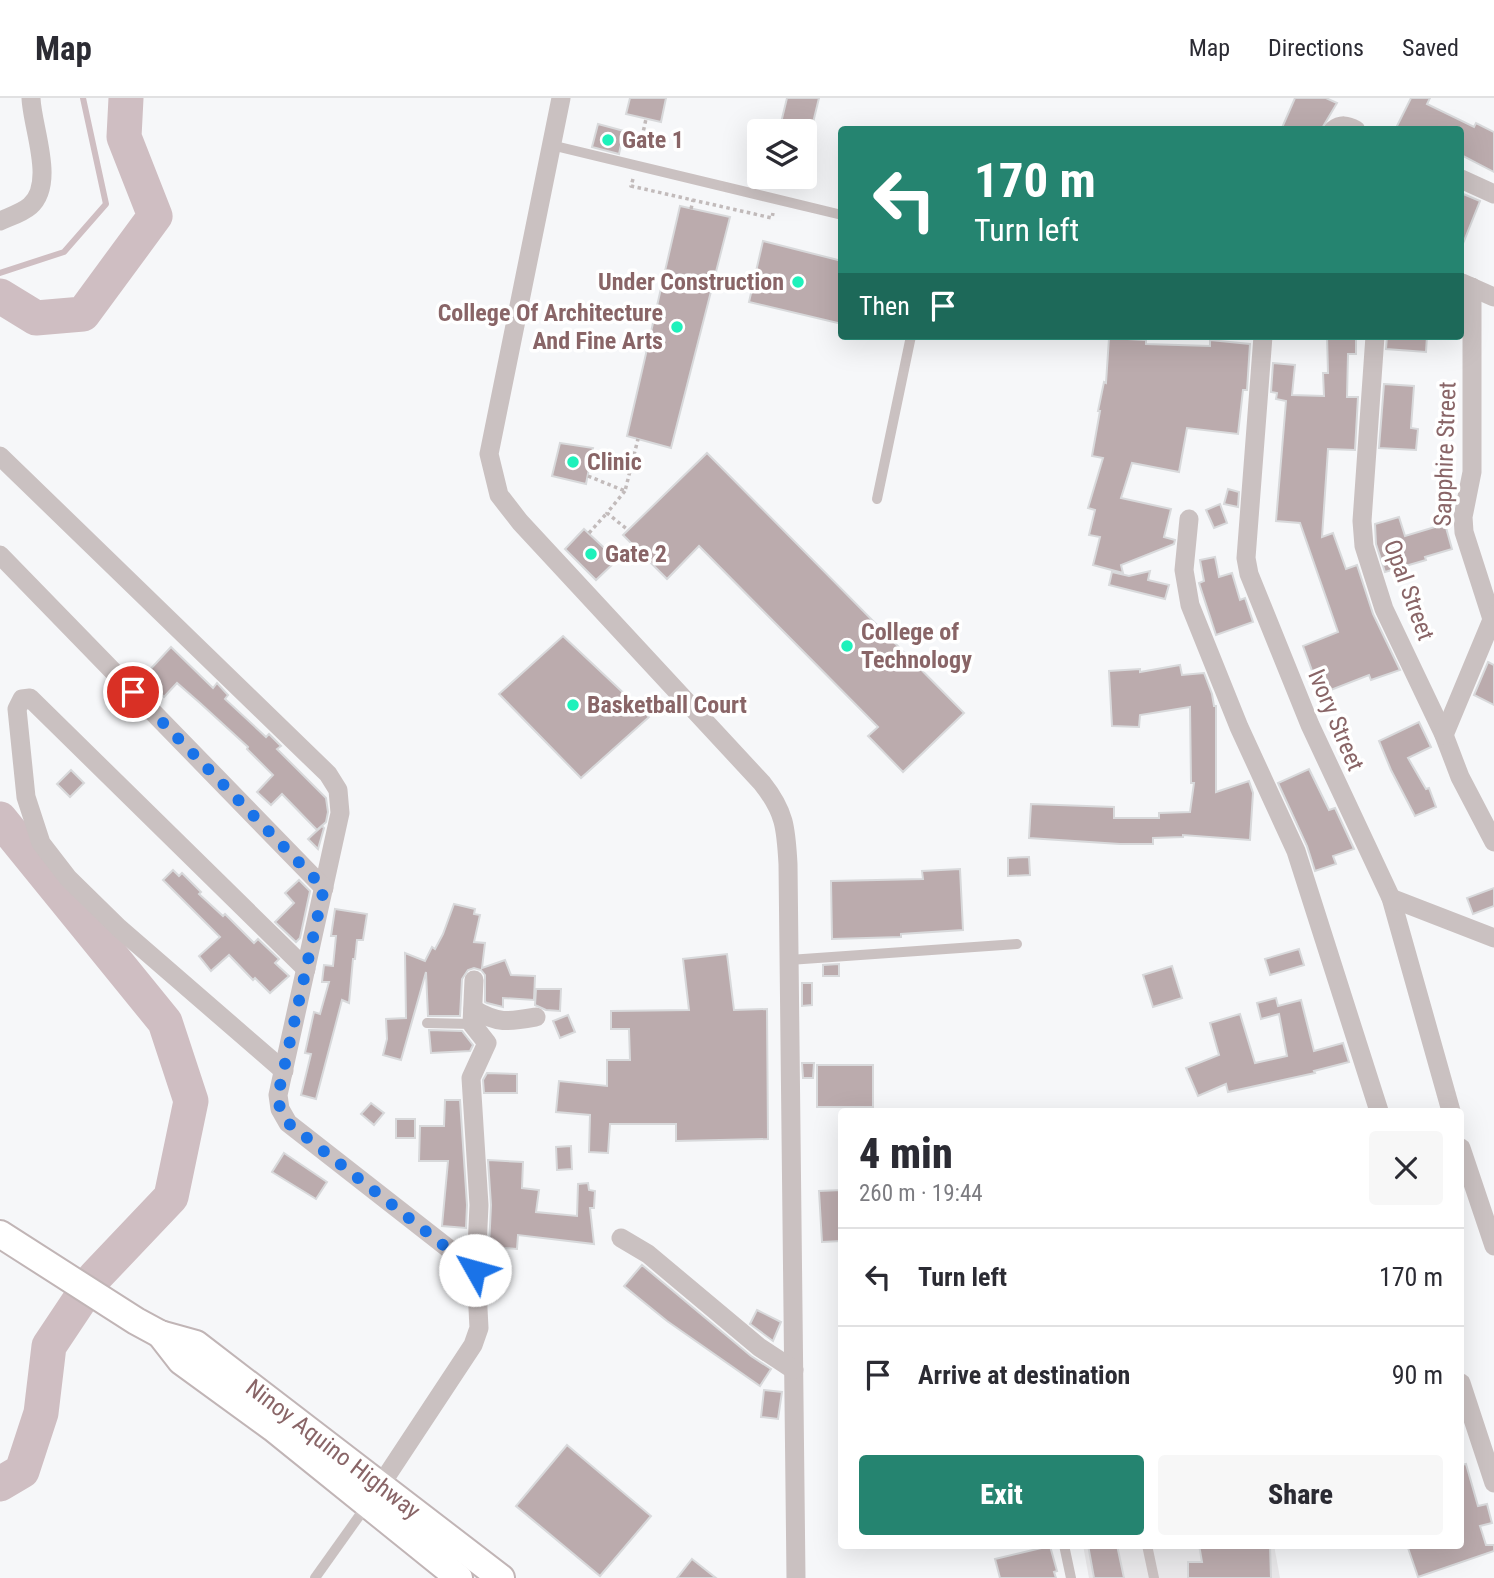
<!DOCTYPE html>
<meta charset="utf-8">
<style>
:root{--surface:#fff;--page:#f7f7f7;--text:#2b2b33;--muted:#7c7c81;--line:#e1e1e2;--accent:#258470}
body{margin:0;font-family:"Roboto Condensed",sans-serif;background:var(--page);color:var(--text);height:100vh;display:flex;flex-direction:column;font-size:26px;white-space:nowrap}
*{box-sizing:border-box;margin:0}
p{font-size:23px;color:var(--muted)}
.icon{flex:none;width:38px;height:38px;fill:none;stroke:currentColor;stroke-width:2;stroke-linecap:round;stroke-linejoin:round}
.map{position:relative;flex:1;overflow:hidden}
.details{position:absolute;left:838px;top:1010px;width:626px;height:441px;display:flex;flex-direction:column;background:var(--surface);border-radius:7px;box-shadow:0 7px 28px #0002}
.details>*{flex:none}
.banner{position:absolute;left:838px;top:28px;width:626px;height:214px;border-radius:7px;box-shadow:0 7px 28px #0002;background:#258470;color:#fff;overflow:hidden}
.controls{position:absolute;left:747px;top:21px;display:grid;gap:14px}
.controls a{display:grid;place-items:center;width:70px;height:70px;border-radius:7px;background:var(--surface);box-shadow:0 7px 28px #0002;font-size:35px}
.pin{position:absolute;display:grid;place-items:center;width:60px;height:60px;color:#fff;margin:-30px;border:4px solid #fff;border-radius:50%;box-shadow:0 2px 7px #0007}
.me{position:absolute;width:77px;margin:-38px;rotate:308deg;stroke-linejoin:round;filter:drop-shadow(0 0 5px #0008)}
.turn{display:flex;align-items:center;gap:24px;height:147px;padding:0 21px;font-size:32px}
.turn .icon{width:91px;height:91px;stroke-width:2.5}
.turn b{display:block;font-size:49px;line-height:60px}
.then{display:flex;align-items:center;height:66px;padding:0 21px;background:#0003;gap:14px;font-size:26px}
.round{display:grid;place-items:center;flex:none;width:74px;height:74px;border-radius:7px;background:var(--page)}
.headline{display:flex;align-items:center;justify-content:space-between;height:119px;padding:0 21px}
h1{font-size:42px;font-weight:800;line-height:52px}
.button{display:flex;gap:14px;margin-top:auto;padding:14px 21px}
.button a{flex:1;height:80px;border-radius:7px;background:var(--accent);color:#fff;font-size:28px;font-weight:800;line-height:80px;text-align:center}
.button a+a{background:var(--page);color:var(--text)}
ul{padding:0;list-style:none}
li{display:flex;align-items:center;gap:21px;height:98px;padding:0 21px;border-top:2px solid var(--line)}
li div{flex:1}
li b{display:block;font-size:26px}
li em{font-style:normal}
header{display:flex;align-items:center;gap:42px;box-sizing:border-box;height:98px;padding:0 35px;background:var(--surface);border-bottom:2px solid var(--line)}
header strong{font-size:33px}
nav{display:flex;gap:38px;margin-inline-start:auto;font-size:24px}
.map>svg:first-child{display:block}
</style>
<header>
<strong>Map</strong>
<nav><a>Map</a><a>Directions</a><a>Saved</a></nav>
</header>
<div class="map">
<svg width="1494" height="1480" viewBox="0 0 1494 1480">
<rect width="100%" height="100%" fill="#f6f7f9"/>
<!-- built -->
<polygon fill="#e9e8ea" points="1083,1447 1274,1447 1280,1480 1089,1480"/>
<g fill="none" stroke-linecap="round" stroke-linejoin="round">
<!-- stream -->
<polyline stroke="#cfbec2" stroke-width="6" points="0,175 64,154 106,106 83,0"/>
<!-- river -->
<g stroke="#cfbec2" stroke-width="35">
<polyline points="0,198 36,220 83,216 155,118 124,39 126,0"/>
<polyline points="0,721 165,924 191,1003 171,1099 95,1179 49,1248 41,1315 22,1373 0,1386"/>
</g>
</g>
<!-- building -->
<g fill="#bbabad" stroke="#d8d9db" stroke-width="2">
<polygon points="630,0 666,0 661,24 626,16"/>
<polygon points="787,0 819,0 811,33 779,33"/>
<polygon points="1295,0 1326,0 1337,5 1321,32 1281,32"/>
<polygon points="1411,0 1430,0 1427,6 1474,29 1476,25 1494,34 1494,74 1461,57 1461,32 1395,32"/>
<polygon points="598,26 624,33 619,56 592,49"/>
<polygon points="1461,95 1480,103 1462,148 1461,148"/>
<polygon points="680,108 730,119 671,350 627,338"/>
<polygon points="763,143 842,163 842,226 749,204"/>
<polygon points="1327,238 1356,238 1356,256 1348,256 1347,299 1358,299 1355,352 1328,351 1322,439 1333,435 1346,471 1357,467 1373,516 1400,572 1371,582 1369,577 1318,597 1312,582 1315,581 1303,548 1338,534 1300,425 1276,423 1286,303 1276,301 1277,295 1271,294 1273,265 1295,267 1292,297 1324,298 1323,275 1328,275"/>
<polygon points="1387,238 1427,238 1426,254 1386,251"/>
<polygon points="1109,240 1146,242 1146,246 1210,248 1210,242 1250,246 1247,292 1243,292 1238,336 1187,330 1179,374 1132,365 1121,400 1171,411 1164,439 1175,442 1174,446 1121,467 1123,475 1093,467 1100,439 1089,437 1095,412 1088,410 1103,360 1092,358 1100,313 1098,313 1104,284 1106,285"/>
<polygon points="1384,286 1414,288 1411,330 1418,331 1416,352 1379,350"/>
<polygon points="560,345 593,350 586,386 552,378"/>
<polygon points="707,355 964,615 903,674 868,638 878,629 699,448 667,481 623,437"/>
<polygon points="1228,391 1239,394 1238,409 1224,406"/>
<polygon points="1220,406 1227,425 1214,430 1206,412"/>
<polygon points="1399,419 1405,438 1445,426 1452,451 1425,459 1426,462 1385,474 1376,446 1375,426"/>
<polygon points="584,431 617,462 596,482 565,451"/>
<polygon points="1215,459 1219,479 1232,475 1240,502 1245,500 1253,524 1216,537 1199,485 1204,483 1200,462"/>
<polygon points="1150,473 1148,482 1169,487 1165,501 1109,487 1112,474 1129,478"/>
<polygon points="563,538 649,619 581,680 499,596"/>
<polygon points="171,549 213,590 217,585 228,597 225,601 266,639 269,636 281,648 277,651 326,700 328,714 326,724 317,732 282,696 271,707 257,694 273,677 247,651 248,649 200,605 177,585 164,599 144,578"/>
<polygon points="1488,564 1494,567 1494,607 1474,597"/>
<polygon points="1180,567 1182,577 1204,575 1212,596 1214,608 1216,608 1216,694 1249,683 1253,695 1250,742 1183,737 1183,739 1153,740 1153,746 1120,746 1029,740 1031,706 1114,709 1114,720 1159,720 1159,715 1190,714 1194,685 1191,685 1190,609 1140,617 1139,629 1112,628 1109,573 1140,571 1140,574"/>
<polygon points="1419,624 1431,649 1408,660 1426,691 1429,690 1436,709 1415,718 1391,672 1379,643"/>
<polygon points="1309,671 1329,712 1335,710 1354,751 1333,758 1336,766 1315,773 1307,748 1278,685"/>
<polygon points="71,672 84,685 70,699 57,686"/>
<polygon points="322,728 324,730 318,751 308,741"/>
<polygon points="1029,759 1030,777 1008,778 1008,760"/>
<polygon points="960,771 963,832 901,836 901,839 832,841 831,783 923,781 922,773"/>
<polygon points="173,772 179,778 182,775 201,794 199,796 223,818 225,816 254,845 258,841 279,861 275,865 289,878 270,895 255,880 253,882 229,857 211,873 199,858 220,839 163,782"/>
<polygon points="299,782 310,793 300,840 296,844 275,824 294,805 285,795"/>
<polygon points="1494,790 1494,808 1473,816 1467,800"/>
<polygon points="454,806 475,811 474,816 480,817 474,844 485,845 482,870 505,862 511,877 535,878 534,902 503,900 503,909 487,905 485,904 485,877 481,872 474,870 468,872 462,881 460,918 428,918 426,874 401,962 383,957 387,941 386,921 406,920 405,855 425,863 432,849 435,851 443,836"/>
<polygon points="335,811 367,816 363,842 357,842 355,861 353,861 349,905 342,902 316,1001 301,997 311,956 305,955 314,914 320,916 329,884 322,884 324,867 333,868 336,838 331,838"/>
<polygon points="1299,851 1304,867 1270,877 1265,861"/>
<polygon points="727,856 734,912 767,911 768,1041 676,1043 676,1026 610,1026 608,1055 589,1054 590,1017 556,1014 559,983 607,988 607,962 630,962 629,931 611,931 611,913 689,912 683,861"/>
<polygon points="839,866 839,878 823,878 823,867"/>
<polygon points="1172,868 1182,900 1153,909 1143,877"/>
<polygon points="802,885 812,885 812,907 802,908"/>
<polygon points="536,891 561,891 560,913 546,912 535,907"/>
<polygon points="1276,900 1278,908 1301,902 1314,953 1343,945 1349,964 1314,973 1315,975 1228,994 1226,986 1198,998 1186,970 1219,957 1210,925 1240,916 1255,965 1287,958 1279,916 1261,921 1257,905"/>
<polygon points="568,917 575,934 560,940 553,923"/>
<polygon points="429,932 462,933 473,947 470,953 431,955"/>
<polygon points="802,965 814,965 813,980 803,980"/>
<rect x="817" y="967" width="56" height="42"/>
<polygon points="487,975 517,976 517,995 484,995 483,982"/>
<polygon points="445,1002 460,1002 467,1107 466,1130 442,1128 448,1063 419,1063 420,1028 444,1028"/>
<polygon points="371,1005 384,1015 374,1027 361,1016"/>
<rect x="396" y="1021" width="19" height="19"/>
<polygon points="571,1048 572,1071 557,1072 556,1049"/>
<polygon points="284,1055 327,1084 316,1101 272,1074"/>
<polygon points="488,1062 523,1064 522,1090 539,1092 536,1114 577,1118 578,1086 588,1085 589,1092 595,1093 594,1110 590,1110 594,1146 518,1137 517,1151 489,1149 491,1107"/>
<polygon points="842,1092 842,1143 822,1144 819,1093"/>
<polygon points="642,1167 751,1258 771,1271 760,1288 667,1223 624,1188"/>
<polygon points="757,1212 781,1224 773,1243 750,1226"/>
<polygon points="764,1292 782,1294 778,1321 761,1319"/>
<polygon points="567,1347 651,1418 600,1478 516,1408"/>
<polygon points="1466,1366 1478,1408 1487,1406 1492,1425 1480,1428 1486,1447 1494,1447 1494,1453 1418,1479 1408,1450 1417,1447 1461,1447 1461,1367"/>
<polygon points="1088,1447 1117,1447 1124,1480 1094,1480"/>
<polygon points="1199,1447 1270,1447 1271,1480 1188,1480 1188,1464 1202,1464"/>
<polygon points="1050,1448 1057,1473 1054,1474 1056,1480 1000,1480 995,1461"/>
<polygon points="692,1461 716,1480 677,1480"/>
</g>
<g fill="none" stroke-linecap="round" stroke-linejoin="round">
<defs>
<g id="secondary">
<path id="s1" d="M0 1136 136 1223 160 1236 196 1246 501 1480"/>
<polyline points="160,1236 181,1263 273,1330 459,1480"/>
</g>
</defs>
<!-- secondary casing -->
<use href="#secondary" stroke="#c1b5b6" stroke-width="30"/>
<!-- path -->
<g stroke="#c2bbbb" stroke-width="3.5" stroke-dasharray="3.5 3.5" stroke-linecap="butt">
<polyline points="639,53 646,21"/>
<polyline points="633,81 631,88 772,120 773,115"/>
<polyline points="691,111 693,102"/>
<polyline points="588,378 625,393 638,341"/>
<polyline points="625,393 607,415 628,432"/>
<polyline points="589,435 607,415"/>
</g>
<!-- lane -->
<g stroke="#cac1c1" stroke-width="10">
<polyline points="551,47 842,117"/>
<polyline points="877,401 911,238"/>
<polyline points="789,862 1017,846"/>
<polyline points="427,925 472,926"/>
<polyline points="1064,1447 1071,1480"/>
<polyline points="1147,1447 1154,1480"/>
<polyline points="315,1480 367,1407"/>
</g>
<!-- street -->
<g stroke="#cac1c1" stroke-width="19">
<path d="M561 0 489 356 499 397 520 424 762 685C785 714 786 730 788 766L796 1480"/>
<path d="M1333 32C1341 26 1347 27 1356 32"/>
<polyline points="1461,81 1494,96"/>
<path d="M0 123C9 119 22 115 30 108 56 85 32 30 31 0"/>
<polyline points="1462,185 1494,199"/>
<polyline points="1472,189 1472,374 1463,419 1464,434 1492,521"/>
<polyline points="1263,238 1246,460 1249,476 1310,627 1391,800 1451,1013"/>
<polyline points="1375,238 1362,423 1364,448 1384,511 1444,637 1460,679 1494,744"/>
<polyline points="0,358 328,676 338,692 340,715 278,997 280,1011 288,1025 476,1172"/>
<polyline points="1189,421 1184,472 1190,507 1239,629 1296,753 1379,1013"/>
<polyline points="0,457 324,790"/>
<polyline points="1444,637 1494,517"/>
<polyline points="1391,800 1494,840"/>
<path d="M473 911C498 926 508 924 536 919"/>
<polyline points="284,973 119,830 68,780 41,745 26,699 17,611 22,601 30,600 306,871"/>
<polyline points="1461,1050 1494,1148"/>
<polyline points="621,1140 648,1156 759,1249 794,1272"/>
<polyline points="1461,1285 1494,1385"/>
<polyline points="374,1397 473,1247 479,1230 476,1172 479,1107 471,980 487,945 472,926 474,882"/>
</g>
<!-- secondary -->
<use href="#secondary" stroke="#fff" stroke-width="26"/>
</g>
<g fill="none" stroke-linecap="round" stroke-linejoin="round">
<!-- route -->
<polyline stroke="#1a73e8" stroke-width="12" stroke-dasharray="0 21.6" points="133,594 324,790 278,997 280,1011 288,1025 475,1172"/>
</g>
<!-- markers -->
<g fill="#1ef1bb" stroke="#fff" stroke-width="2.5">
<circle cx="608" cy="42" r="7"/>
<circle cx="798" cy="184" r="7"/>
<circle cx="677" cy="229" r="7"/>
<circle cx="573" cy="364" r="7"/>
<circle cx="591" cy="456" r="7"/>
<circle cx="847" cy="548" r="7"/>
<circle cx="573" cy="607" r="7"/>
</g>
<g text-anchor="middle" dominant-baseline="central" stroke-width="7" stroke-linejoin="round" paint-order="stroke">
<!-- poi labels -->
<g font-size="24" font-weight="bold" fill="#896567" stroke="#fff" text-anchor="start">
<text x="622" y="42">Gate 1</text>
<text x="784" y="184" text-anchor="end">Under Construction</text>
<text x="663" y="215" text-anchor="end">College Of Architecture<tspan x="663" dy="28">And Fine Arts</tspan></text>
<text x="587" y="364">Clinic</text>
<text x="605" y="456">Gate 2</text>
<text x="861" y="534">College of<tspan x="861" dy="28">Technology</tspan></text>
<text x="587" y="607">Basketball Court</text>
</g>
<!-- street labels -->
<g font-size="24" fill="#896567" stroke="#fff">
<text transform="translate(1445 356) rotate(-88)">Sapphire Street</text>
<text transform="translate(1409 492) rotate(70)">Opal Street</text>
<text transform="translate(1336 622) rotate(67)">Ivory Street</text>
<text stroke="none"><textPath href="#s1" startOffset="399">Ninoy Aquino Highway</textPath></text>
</g>
</g>
</svg>
<div class="controls">
<a><svg class="icon" aria-label="layers" viewBox="0 0 24 24"><path d="M12 4l9 5-9 5-9-5zM3 14l9 5 9-5"/></svg></a>
</div>
<div class="pin" style="left:133px;top:594px;background:#d93025"><svg class="icon" aria-label="arrive" viewBox="0 0 24 24"><path d="M6 21V4h12l-3 4 3 4H6"/></svg></div>
<svg class="me" style="left:475px;top:1172px" viewBox="-20 -20 40 40"><circle r="19" fill="#fff"/><path d="M0-13L10 11 0 6-10 11z" fill="#1a73e8"/></svg>
<div class="banner">
<div class="turn"><svg class="icon" aria-label="left" viewBox="0 0 24 24"><path d="M17 20v-9H6M10 6l-5 5 5 5"/></svg><div><b>170 m</b>Turn left</div></div>
<div class="then">Then<svg class="icon" aria-label="arrive" viewBox="0 0 24 24"><path d="M6 21V4h12l-3 4 3 4H6"/></svg></div>
</div>
<section class="details">
<div class="headline"><div><h1>4 min</h1><p>260 m · 19:44</p></div><a class="round"><svg class="icon" aria-label="close" viewBox="0 0 24 24"><path d="M6 6l12 12M18 6L6 18"/></svg></a></div>
<ul>
<li><svg class="icon" aria-label="left" viewBox="0 0 24 24"><path d="M17 20v-9H6M10 6l-5 5 5 5"/></svg><div><b>Turn left</b></div><em>170 m</em></li>
<li><svg class="icon" aria-label="arrive" viewBox="0 0 24 24"><path d="M6 21V4h12l-3 4 3 4H6"/></svg><div><b>Arrive at destination</b></div><em>90 m</em></li>
</ul>
<div class="button"><a>Exit</a><a>Share</a></div>
</section>
</div>
